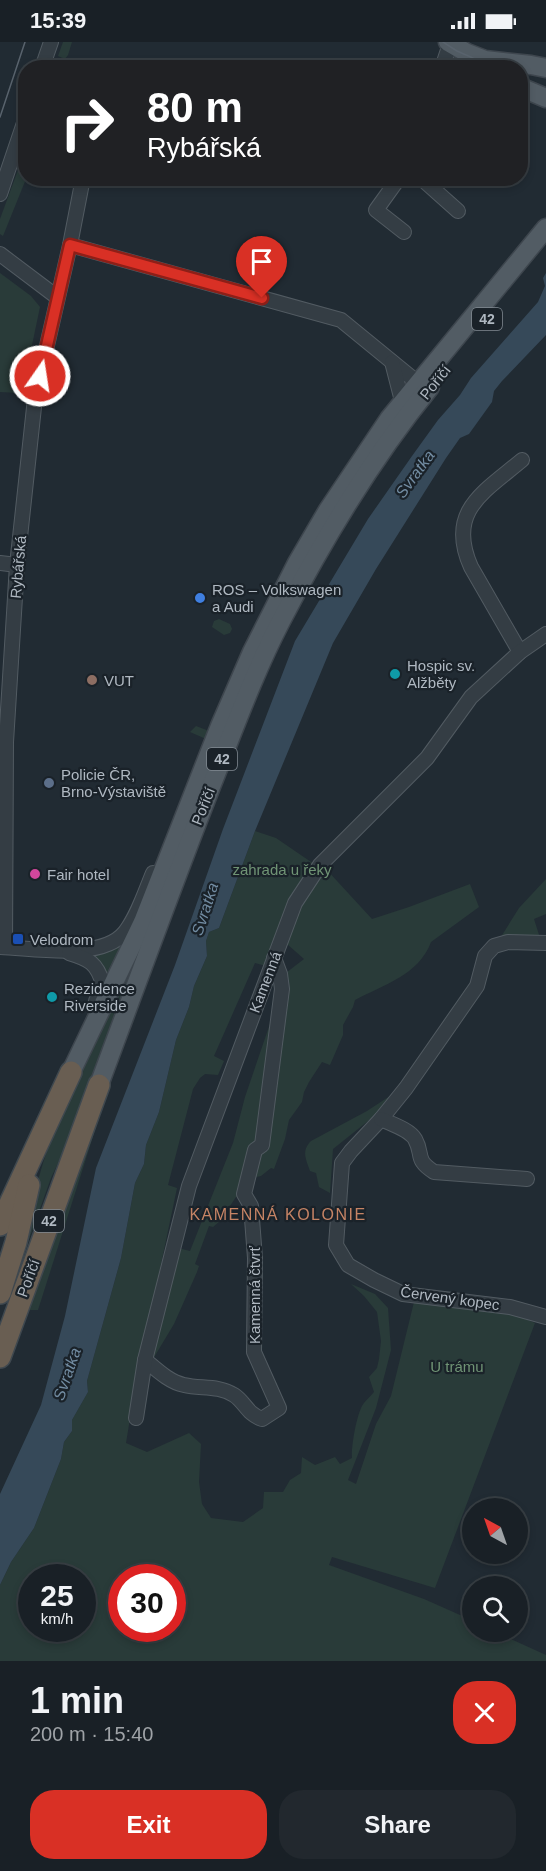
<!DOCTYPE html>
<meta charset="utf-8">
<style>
:root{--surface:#192026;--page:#22282e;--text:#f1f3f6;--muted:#9fa3a7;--line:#373e43;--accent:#d93025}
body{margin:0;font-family:Arial,sans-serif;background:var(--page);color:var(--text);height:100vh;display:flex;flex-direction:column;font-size:22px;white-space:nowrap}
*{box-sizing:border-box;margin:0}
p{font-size:20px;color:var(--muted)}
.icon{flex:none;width:33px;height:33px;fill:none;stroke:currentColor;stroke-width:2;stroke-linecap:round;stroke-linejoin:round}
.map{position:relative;height:1619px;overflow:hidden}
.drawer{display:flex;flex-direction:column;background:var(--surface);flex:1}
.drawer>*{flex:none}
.hud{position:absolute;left:18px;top:18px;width:510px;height:126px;border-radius:24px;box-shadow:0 3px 9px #0003,0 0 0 2px var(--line);background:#202124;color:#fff;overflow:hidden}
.needle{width:39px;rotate:320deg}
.buttons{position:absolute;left:462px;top:1456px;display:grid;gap:12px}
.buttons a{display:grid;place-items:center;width:66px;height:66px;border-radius:50%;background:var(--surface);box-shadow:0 3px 9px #0003,0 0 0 2px var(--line);font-size:30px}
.speed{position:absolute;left:18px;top:1522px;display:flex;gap:12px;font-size:30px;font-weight:700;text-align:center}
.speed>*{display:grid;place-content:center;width:78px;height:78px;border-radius:50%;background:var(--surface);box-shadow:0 3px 9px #0003,0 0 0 2px var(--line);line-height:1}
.speed small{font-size:15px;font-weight:400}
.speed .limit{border:9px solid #d22;background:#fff;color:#111}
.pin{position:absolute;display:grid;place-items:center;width:51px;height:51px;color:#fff;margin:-62px -26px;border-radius:50% 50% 50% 0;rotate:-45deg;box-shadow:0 0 6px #0007}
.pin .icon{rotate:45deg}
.me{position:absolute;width:66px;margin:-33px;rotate:13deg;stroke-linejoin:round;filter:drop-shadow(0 0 4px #0008)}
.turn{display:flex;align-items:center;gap:21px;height:126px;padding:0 30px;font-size:27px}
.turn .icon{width:78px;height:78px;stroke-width:2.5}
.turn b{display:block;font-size:42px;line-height:51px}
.round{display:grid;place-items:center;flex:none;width:63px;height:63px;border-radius:24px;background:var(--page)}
.overview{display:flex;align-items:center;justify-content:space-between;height:102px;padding:0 30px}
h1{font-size:36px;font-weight:700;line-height:45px}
.button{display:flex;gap:12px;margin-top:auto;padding:12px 30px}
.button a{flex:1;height:69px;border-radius:24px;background:var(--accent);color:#fff;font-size:24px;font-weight:700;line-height:69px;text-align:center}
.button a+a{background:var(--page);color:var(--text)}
.status{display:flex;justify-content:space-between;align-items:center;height:42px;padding:0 30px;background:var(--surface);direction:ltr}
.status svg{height:16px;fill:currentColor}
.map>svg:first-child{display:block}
</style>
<div class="status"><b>15:39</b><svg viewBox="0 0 49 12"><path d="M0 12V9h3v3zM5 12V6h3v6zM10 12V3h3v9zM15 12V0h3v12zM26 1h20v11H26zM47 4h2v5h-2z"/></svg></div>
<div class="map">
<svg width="546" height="1619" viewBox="0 0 546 1619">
<rect width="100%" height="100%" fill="#212b33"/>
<!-- green -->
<g fill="#293b39" fill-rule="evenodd">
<polygon points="63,0 72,0 68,13 65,17 58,14"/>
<polygon points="25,109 26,137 3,194 0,192 0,177"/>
<polygon points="0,231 31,254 40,265 23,346 18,351 0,350"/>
<polygon points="219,577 230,582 232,587 230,591 224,593 212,585 214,579"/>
<polygon points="196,684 209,689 206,697 190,690"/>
<path d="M255 789 276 796 314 822 290 855 292 857 266 924 255 921 214 1014 224 1019 218 1033 205 1032 200 1036 193 1047 168 1143 177 1146 135 1346 126 1401 147 1410 189 1391 201 1402 199 1440 202 1462 211 1476 243 1480 263 1466 264 1450H283L290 1438 301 1431 302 1415 315 1423 335 1415 340 1422 352 1416C351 1405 357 1369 364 1361 367 1357 371 1354 374 1350L369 1335 377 1326 379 1317 381 1299 377 1270 364 1254 351 1242 375 1252 388 1266 391 1308 376 1366 348 1438 356 1442 376 1382 391 1354 414 1260 516 1273 535 1281 435 1546 332 1515 329 1523 424 1557 469 1577 472 1579V1590H495L546 1613V1619H0V1543L11 1520 34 1486 61 1417 64 1400 72 1389V1378L88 1350 87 1339 121 1216 135 1141 144 1122 146 1103 159 1070 176 998 189 965 194 944 207 914 206 899 209 890 219 886ZM32 1536H82V1587H32ZM122 1536H172V1587H122Z"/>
<path d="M326 827 372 877 409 865 470 842 479 865 431 900C419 933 383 943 355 958L353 965 343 983V993L330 1023 322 1020 309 1040 304 1050 302 1060 289 1078 285 1097 274 1127 271 1126 261 1134 242 1138 241 1155H236L220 1179 213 1185 209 1184 195 1222 199 1224 197 1230 174 1282 153 1317 151 1304 178 1206 190 1209 233 1101 245 1055 275 967 278 937 304 917 287 902C296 873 304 850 326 827Z"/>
<polygon points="546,837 546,872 534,877 541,899 499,898 519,866"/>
<polygon points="123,901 109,937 92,913"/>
<polygon points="149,918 38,1268 24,1268"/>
<polygon points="133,922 80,1074 51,1136 17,1231 12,1229 43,1121 57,1079"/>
<path d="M396 1050 378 1071 333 1107 330 1151 319 1145 316 1131 310 1129C306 1117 301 1109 311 1099L367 1069Z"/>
</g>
<!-- water -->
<polygon fill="#364959" points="546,231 546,293 502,339 494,349 492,360 469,392 460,396 446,416 376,527 333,601 255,789 219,886 209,890 206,899 207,914 194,944 189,965 176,998 159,1070 146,1103 144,1122 135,1141 121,1216 87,1339 88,1350 72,1378 72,1389 64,1400 61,1417 34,1486 11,1520 0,1543 0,1452 41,1363 65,1274 96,1126 175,923 223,787 295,599 368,477 412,414 438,378 460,353 471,336 538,260 545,244 543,236"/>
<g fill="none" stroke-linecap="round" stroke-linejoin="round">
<defs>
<g id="minor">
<polyline points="42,26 51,0"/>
<polyline points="442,26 450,2"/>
<polyline points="399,136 376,168 404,190"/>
<polyline points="421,136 458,169"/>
<polyline points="0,152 26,75"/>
<polyline points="70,203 341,278 418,341"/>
<polyline points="0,212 57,255"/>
<polyline points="392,320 401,355 401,362"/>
<polyline points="0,521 17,523"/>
<path d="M520 610 471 525C446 469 484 450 522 418"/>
<polyline points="546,901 508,900 494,904 485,914 477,944 406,1046 381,1077 351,1109 342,1121 336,1203 348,1223 374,1238 403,1252 510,1265 546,1275"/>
<path d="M0 905C34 906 102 919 125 890 138 873 145 850 153 831"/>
<polyline points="5,905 6,700 17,523 35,356 70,203 83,136"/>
<path d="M69 911C89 917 97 921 103 942L96 959"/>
<path d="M381 1077C391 1082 409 1087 415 1097 424 1113 414 1117 434 1130L527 1137"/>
<path d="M145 1318C156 1327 169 1340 184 1343 201 1347 218 1343 234 1353 245 1360 247 1372 262 1377L279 1366 254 1310 255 1216 251 1164 244 1152 255 1108 262 1103 282 947 280 932 274 916"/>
<polyline points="136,1376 145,1318 189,1144 295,861 320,823 427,716 471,655 520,610 546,592"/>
</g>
<g id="major">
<polyline points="448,0 467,11 485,18 531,23 546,26"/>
<polyline points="520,45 546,56"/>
<polyline points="71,1030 143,880 220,684 252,610 297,521 328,468 389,377 546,186"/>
<path d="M99 1043C136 943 173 842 212 742 234 687 254 631 281 579 323 498 372 416 430 345"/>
</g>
<g id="highway">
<polyline points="0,1183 71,1030"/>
<polyline points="0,1251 16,1200 29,1143"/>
<polyline points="0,1315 99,1043"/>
</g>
</defs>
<!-- minor casing -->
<use href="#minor" stroke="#525b62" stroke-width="16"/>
<!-- major casing -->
<use href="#major" stroke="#3e464e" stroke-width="21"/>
<!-- highway casing -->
<use href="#highway" stroke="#3f484f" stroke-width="24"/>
<!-- minor -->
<use href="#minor" stroke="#343d44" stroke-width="14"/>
<!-- major -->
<use href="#major" stroke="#525c64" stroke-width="18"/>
<!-- highway -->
<use href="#highway" stroke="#695e52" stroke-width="21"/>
<!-- tram -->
<g stroke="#59636d" stroke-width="1.5">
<polyline points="443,0 457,9 491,24"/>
<polyline points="0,75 25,0"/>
</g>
</g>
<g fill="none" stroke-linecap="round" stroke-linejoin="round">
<defs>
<polyline id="route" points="40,334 70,203 262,256"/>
</defs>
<!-- route casing -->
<use href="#route" stroke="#8d1f18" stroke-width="15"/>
<!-- route -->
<use href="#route" stroke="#d93025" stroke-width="10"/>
</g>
<!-- markers -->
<circle fill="#3f7fe0" stroke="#1a2229" stroke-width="2" cx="200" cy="556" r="6"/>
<g fill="#0f9aa8" stroke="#1a2229" stroke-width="2">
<circle cx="395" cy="632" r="6"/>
<circle cx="52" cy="955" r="6"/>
</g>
<circle fill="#8d6e63" stroke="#1a2229" stroke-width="2" cx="92" cy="638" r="6"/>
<circle fill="#5c6f8a" stroke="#1a2229" stroke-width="2" cx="49" cy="741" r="6"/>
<circle fill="#d1479c" stroke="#1a2229" stroke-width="2" cx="35" cy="832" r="6"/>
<rect fill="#1a4fb4" stroke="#1a2229" stroke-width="2" x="12" y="891" width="12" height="12" rx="3"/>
<g text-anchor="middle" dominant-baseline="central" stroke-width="4.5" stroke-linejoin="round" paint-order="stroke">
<!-- shield labels -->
<g fill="#1a2229" stroke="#828b93" stroke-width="1.5">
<rect x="472" y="266" width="30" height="22" rx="4.5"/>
<rect x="207" y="706" width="30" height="22" rx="4.5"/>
<rect x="34" y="1168" width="30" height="22" rx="4.5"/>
</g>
<g font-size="14" font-weight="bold" fill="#afb8c1">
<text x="487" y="277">42</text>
<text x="222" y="717">42</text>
<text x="49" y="1179">42</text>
</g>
<!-- street labels -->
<g font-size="15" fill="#afb8c1" stroke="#1a2229">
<text transform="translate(435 340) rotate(-51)">Poříčí</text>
<text transform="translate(18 525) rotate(-85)">Rybářská</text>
<text transform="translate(203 764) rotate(-68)">Poříčí</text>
<text transform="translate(265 940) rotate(-69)">Kamenná</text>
<text transform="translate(28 1236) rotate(-70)">Poříčí</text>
<text transform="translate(254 1253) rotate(-90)">Kamenná čtvrť</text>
<text transform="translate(450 1256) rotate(8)">Červený kopec</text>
</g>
<!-- poi labels -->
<g font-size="15" fill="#afb8c1" stroke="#1a2229" text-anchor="start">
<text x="212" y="547">ROS – Volkswagen<tspan x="212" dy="17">a Audi</tspan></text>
<text x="407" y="623">Hospic sv.<tspan x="407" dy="17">Alžběty</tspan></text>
<text x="104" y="638">VUT</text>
<text x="61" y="732">Policie ČR,<tspan x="61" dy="17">Brno-Výstaviště</tspan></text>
<text x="47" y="832">Fair hotel</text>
<text x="30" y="897">Velodrom</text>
<text x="64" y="946">Rezidence<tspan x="64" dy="17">Riverside</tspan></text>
</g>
<!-- park labels -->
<g font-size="15" fill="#709475" stroke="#1a2229">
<text x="282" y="827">zahrada u řeky</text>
<text x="457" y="1324">U trámu</text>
</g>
<!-- water labels -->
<g font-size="16" font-style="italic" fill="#728ca2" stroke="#1a2229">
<text transform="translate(415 432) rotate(-54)">Svratka</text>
<text transform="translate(205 867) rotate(-72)">Svratka</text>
<text transform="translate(67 1332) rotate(-71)">Svratka</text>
</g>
<!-- neighbourhood labels -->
<g font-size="16" letter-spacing="1.5" fill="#c68465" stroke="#1a2229">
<text x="278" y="1172">KAMENNÁ KOLONIE</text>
</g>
</g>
</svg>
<div class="buttons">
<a><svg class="needle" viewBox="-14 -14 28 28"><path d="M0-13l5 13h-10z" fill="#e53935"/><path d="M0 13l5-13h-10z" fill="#9fa3a7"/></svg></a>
<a><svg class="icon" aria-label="search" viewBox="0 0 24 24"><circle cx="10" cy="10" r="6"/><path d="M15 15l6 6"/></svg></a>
</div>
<div class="speed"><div>25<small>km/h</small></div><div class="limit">30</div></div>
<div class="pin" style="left:262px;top:256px;background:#d93025"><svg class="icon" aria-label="arrive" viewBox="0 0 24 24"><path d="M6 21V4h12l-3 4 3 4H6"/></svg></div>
<svg class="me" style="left:40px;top:334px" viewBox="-20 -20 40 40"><circle r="17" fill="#d93025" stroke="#fff" stroke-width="3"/><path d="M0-11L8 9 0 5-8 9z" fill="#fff"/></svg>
<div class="hud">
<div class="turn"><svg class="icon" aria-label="right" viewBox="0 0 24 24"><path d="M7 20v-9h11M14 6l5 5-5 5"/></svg><div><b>80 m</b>Rybářská</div></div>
</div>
</div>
<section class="drawer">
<div class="overview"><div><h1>1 min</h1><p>200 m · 15:40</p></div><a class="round" style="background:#d93025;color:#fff"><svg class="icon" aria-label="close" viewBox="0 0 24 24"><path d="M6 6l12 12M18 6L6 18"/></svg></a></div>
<div class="button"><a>Exit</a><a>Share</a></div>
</section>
